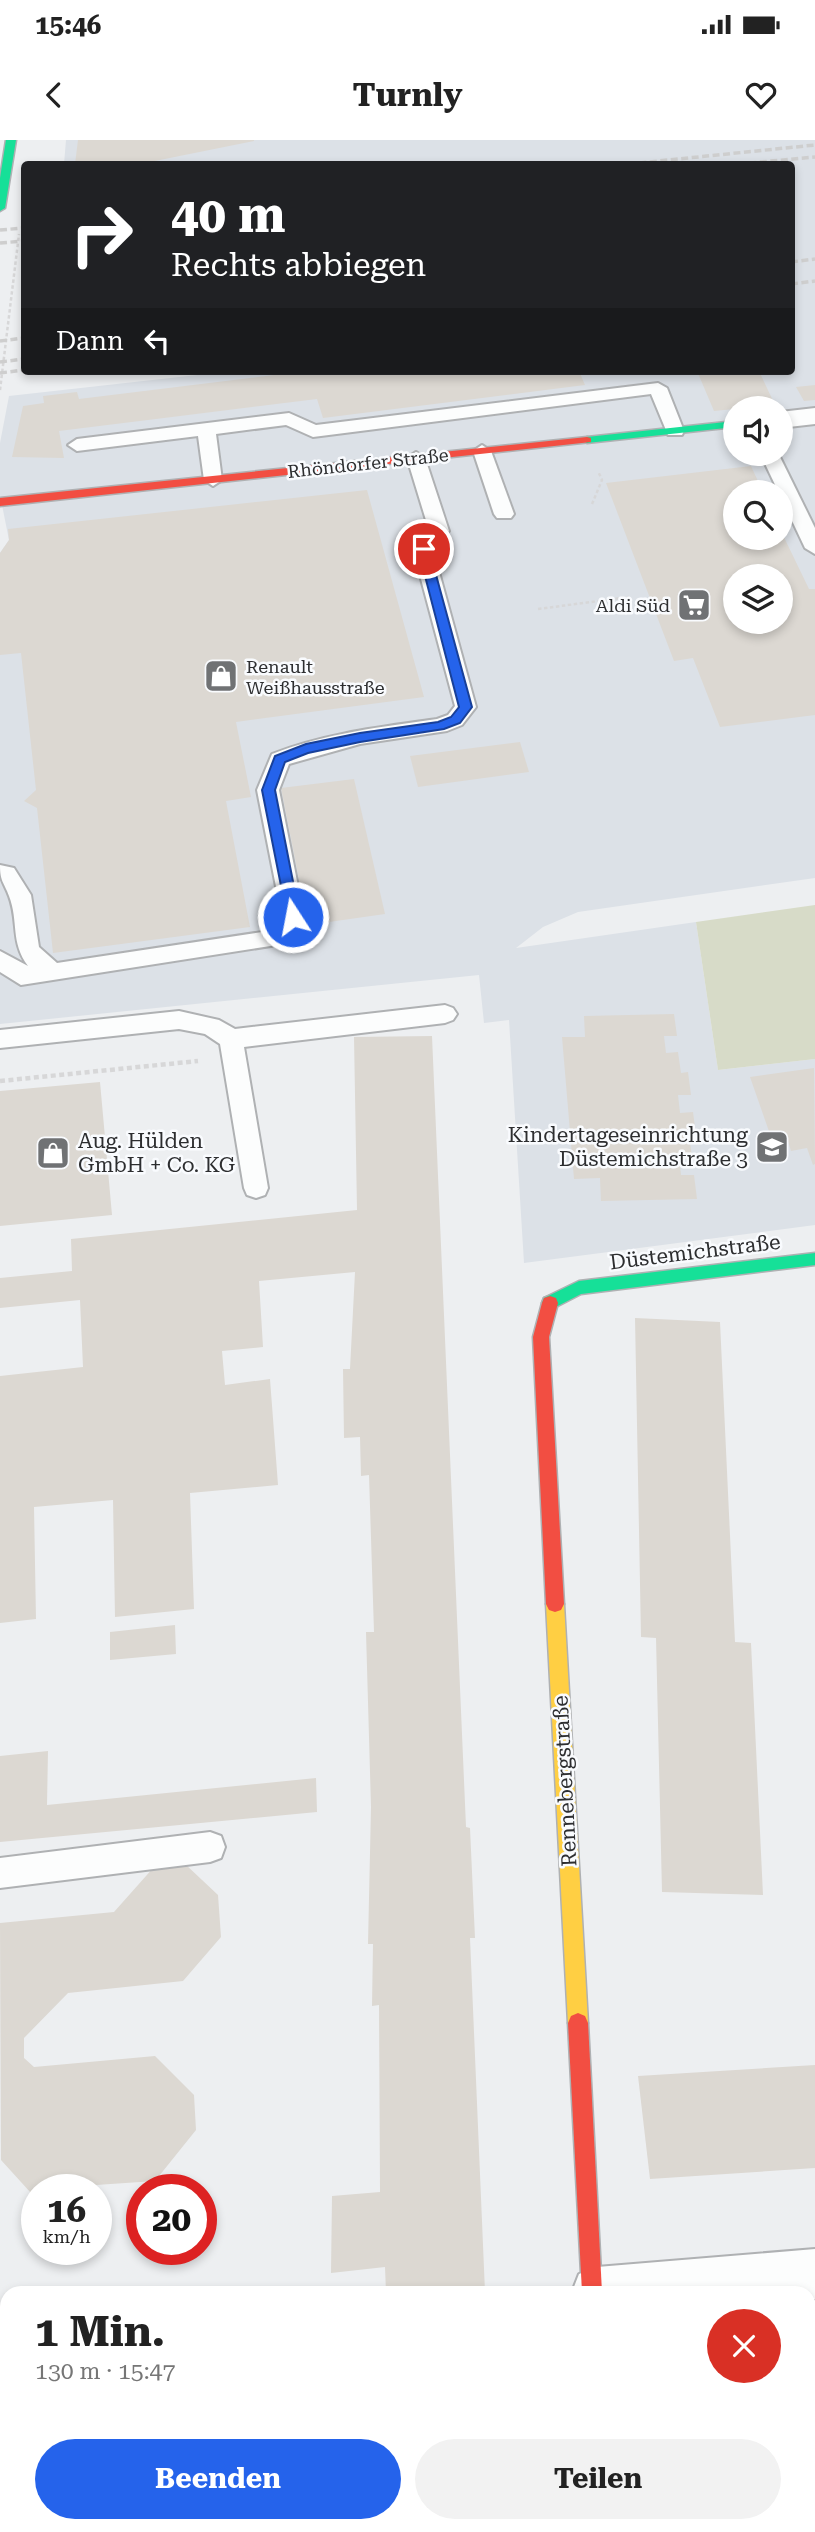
<!DOCTYPE html>
<html lang="de">
<meta charset="utf-8">
<style>
:root{--surface:#fff;--page:#f2f2f2;--text:#222;--muted:#767676;--accent:#2563eb}
body{margin:0;font-family:"Roboto Serif",serif;background:var(--page);color:var(--text);height:100vh;display:flex;flex-direction:column;font-size:26px;white-space:nowrap}
*{box-sizing:border-box;margin:0}
p{font-size:23px;color:var(--muted)}
.icon{flex:none;width:38px;height:38px;fill:none;stroke:currentColor;stroke-width:2;stroke-linecap:round;stroke-linejoin:round}
.map{position:relative;flex:1;overflow:hidden}
.details{position:absolute;left:0px;top:2146px;width:816px;height:247px;display:flex;flex-direction:column;background:var(--surface);border-radius:21px 21px 0 0;box-shadow:0 4px 10px #0003}
.details>*{flex:none}
.banner{position:absolute;left:21px;top:21px;width:774px;height:214px;border-radius:7px;box-shadow:0 4px 10px #0003;background:#202124;color:#fff;overflow:hidden}
.tools{position:absolute;left:723px;top:256px;display:grid;gap:14px}
.tools a{display:grid;place-items:center;width:70px;height:70px;border-radius:50%;background:var(--surface);box-shadow:0 4px 10px #0003;font-size:35px}
.speed{position:absolute;left:21px;top:2034px;display:flex;gap:14px;font-size:35px;font-weight:700;text-align:center}
.speed>*{display:grid;place-content:center;width:91px;height:91px;border-radius:50%;background:var(--surface);box-shadow:0 4px 10px #0003;line-height:1}
.speed small{font-size:18px;font-weight:400}
.speed .limit{border:10px solid #d22;background:#fff;color:#111}
.pin{position:absolute;display:grid;place-items:center;width:60px;height:60px;color:#fff;margin:-30px;border:4px solid #fff;border-radius:50%;box-shadow:0 2px 7px #0007}
.me{position:absolute;width:77px;margin:-38px;rotate:349deg;stroke-linejoin:round;filter:drop-shadow(0 0 5px #0008)}
.turn{display:flex;align-items:center;gap:24px;height:147px;padding:0 35px;font-size:32px}
.turn .icon{width:91px;height:91px;stroke-width:2.5}
.turn b{display:block;font-size:49px;line-height:60px}
.then{display:flex;align-items:center;height:66px;padding:0 35px;background:#0003;gap:14px;font-size:26px}
.round{display:grid;place-items:center;flex:none;width:74px;height:74px;border-radius:37px;background:var(--page)}
.headline{display:flex;align-items:center;justify-content:space-between;height:119px;padding:0 35px}
h1{font-size:42px;font-weight:700;line-height:52px}
.cta{display:flex;gap:14px;margin-top:auto;padding:14px 35px}
.cta a{flex:1;height:80px;border-radius:42px;background:var(--accent);color:#fff;font-size:28px;font-weight:700;line-height:80px;text-align:center}
.cta a+a{background:var(--page);color:var(--text)}
.status{display:flex;justify-content:space-between;align-items:center;height:49px;padding:0 35px;background:var(--surface);direction:ltr}
.status svg{height:19px;fill:currentColor}
header{display:flex;justify-content:space-between;align-items:center;height:91px;padding:0 35px;background:var(--surface);font-size:32px;font-weight:700}
.map>svg:first-child{display:block}
</style>
<div class="status"><b>15:46</b><svg viewBox="0 0 49 12"><path d="M0 12V9h3v3zM5 12V6h3v6zM10 12V3h3v9zM15 12V0h3v12zM26 1h20v11H26zM47 4h2v5h-2z"/></svg></div>
<header><svg class="icon" aria-label="back" viewBox="0 0 24 24"><path d="M15 5l-7 7 7 7"/></svg>Turnly<svg class="icon" aria-label="heart" viewBox="0 0 24 24"><path d="M12 20l-8-8c-3-5 5-10 8-4 3-6 11-1 8 4z"/></svg></header>
<div class="map">
<svg width="815" height="2392" viewBox="0 0 815 2392">
<rect width="100%" height="100%" fill="#edeff1"/>
<!-- built -->
<path fill="#dce1e7" fill-rule="evenodd" d="M66 0H815V738L578 772 543 787 516 808 696 782 718 930 815 919V1085L524 1123 509 880 484 883 479 835 0 884V413L9 400 0 355V303L9 256 233 231H791V24H64ZM735 268H780V313H735ZM735 352H780V397H735ZM735 436H780V481H735Z"/>
<!-- green -->
<polygon fill="#d7dbc8" points="815,765 815,919 718,930 696,782"/>
<!-- building -->
<g fill="#dcd8d2" fill-rule="evenodd">
<polygon points="78,0 254,0 254,1 140,24 75,24"/>
<polygon points="306,231 579,231 585,245 323,278 317,259 164,278 59,291 64,318 12,317 23,266 44,263 43,256 77,252 79,259"/>
<polygon points="697,231 759,231 775,265 714,271"/>
<polygon points="815,245 815,260 804,261 796,247"/>
<path d="M751 326 763 352H735V397H780V389L809 449H815V575L720 587 693 518 674 521 606 343ZM735 436H780V481H735Z"/>
<polygon points="367,350 424,557 236,582 251,657 226,661 250,787 53,813 37,668 24,661 36,650 21,513 0,515 0,413 9,400 8,389"/>
<polygon points="520,602 529,632 418,647 410,616"/>
<polygon points="354,639 385,774 308,785 281,648"/>
<polygon points="674,874 677,896 664,896 666,913 678,912 681,933 688,932 691,955 678,955 680,973 693,972 696,995 689,995 692,1017 679,1017 681,1035 694,1035 697,1059 601,1061 600,1038 574,1039 562,897 585,897 584,876"/>
<polygon points="432,896 466,1687 470,1688 475,1798 470,1798 485,2152 386,2152 385,2127 331,2133 332,2056 380,2052 379,1865 372,1866 373,1804 368,1804 371,1667 366,1492 374,1492 369,1335 361,1336 360,1297 344,1298 343,1229 350,1229 355,1132 259,1141 263,1207 222,1211 225,1245 270,1239 278,1345 190,1353 194,1469 115,1477 113,1360 34,1367 36,1479 0,1483 0,1236 83,1227 80,1160 0,1168 0,1138 72,1131 71,1099 357,1070 354,897"/>
<polygon points="814,928 815,1024 813,1025 807,1008 791,1011 787,998 772,1000 750,937"/>
<polygon points="100,942 112,1075 0,1086 0,951"/>
<polygon points="635,1178 720,1182 735,1502 751,1503 763,1755 662,1752 656,1498 641,1497"/>
<polygon points="175,1485 176,1514 110,1520 110,1492"/>
<polygon points="48,1611 47,1665 316,1638 317,1672 0,1702 0,1616"/>
<polygon points="185,1724 218,1755 221,1797 183,1841 68,1853 24,1898 24,1918 34,1927 155,1916 194,1955 196,1990 155,2041 37,2049 37,2052 31,2053 1,2020 0,1783 114,1772 154,1727"/>
<polygon points="815,1925 815,2028 650,2039 638,1936"/>
<rect x="808" y="2237" width="7" height="123"/>
<polygon points="71,2385 494,2385 494,2392 65,2392"/>
</g>
<g fill="none" stroke-linecap="round" stroke-linejoin="round">
<defs>
<g id="lane">
<polygon points="658,243 667,248 684,291 682,295 668,295 651,254 313,297 286,285 216,294 222,340 213,346 204,340 198,296 77,311 68,305 77,299 289,273 316,285"/>
<polygon points="482,305 491,311 514,374 511,378 497,378 494,374 473,311"/>
<path d="M416 312 425 318 449 391 433 410 476 567 462 585 447 591 360 604 289 624 279 650 304 777 290 803 21 845 0 832V811L28 826C10 802 19 782 9 756 4 742 0 742 0 725L14 728 31 755 39 807 57 823 275 790 282 777 257 650 272 614C326 593 381 587 437 579L448 575 455 566 413 409 429 390 407 318Z"/>
<polygon points="760,313 778,313 815,388 815,414 805,408"/>
<polygon points="445,865 453,868 457,874 453,880 445,883 244,907 268,1048 265,1055 256,1058 247,1055 244,1048 220,904 205,894 179,889 0,908 0,890 179,871 219,880 235,889"/>
<polygon points="210,1692 221,1696 225,1707 221,1718 210,1722 0,1748 0,1718"/>
<rect x="0" y="2172" width="7" height="34"/>
</g>
<g id="street">
<polygon points="815,268 815,284 780,288 780,272"/>
<polygon points="815,2109 815,2159 808,2160 808,2152 572,2152 579,2134 597,2127"/>
<rect x="578" y="2385" width="54" height="7"/>
</g>
<g id="fast">
<polygon points="6,0 16,0 5,68 0,71 0,38"/>
<polygon points="735,281 735,287 587,303 581,300 587,297"/>
<polygon points="815,1113 815,1125 581,1154 550,1170 544,1168 542,1163 544,1158 579,1141"/>
</g>
<polygon id="slow" points="555,1456 561,1458 564,1464 588,1883 585,1890 578,1893 571,1890 568,1883 546,1464 549,1458"/>
<g id="jam">
<polygon points="587,297 591,298 591,302 0,366 0,358"/>
<polygon points="550,1156 556,1158 558,1163 549,1197 564,1464 561,1470 555,1472 549,1470 546,1464 533,1197 542,1163 544,1158"/>
<polygon points="578,1873 585,1876 588,1883 602,2152 582,2152 568,1883 571,1876"/>
</g>
</defs>
<!-- lane casing -->
<use href="#lane" stroke="#afb1b3" stroke-width="4"/>
<!-- street casing -->
<use href="#street" stroke="#afb1b3" stroke-width="4"/>
<!-- fast casing -->
<use href="#fast" stroke="#afb1b3" stroke-width="3"/>
<!-- slow casing -->
<use href="#slow" stroke="#afb1b3" stroke-width="3"/>
<!-- jam casing -->
<use href="#jam" stroke="#afb1b3" stroke-width="3"/>
<!-- path-far1 -->
<g stroke="#d7d7d8" stroke-width="2.5" stroke-dasharray="3.5 2.5" stroke-linecap="butt">
<polyline points="0,250 19,94"/>
<polyline points="592,364 602,340 598,331"/>
<polyline points="538,469 629,457"/>
</g>
<!-- path -->
<polyline stroke="#d7d7d8" stroke-width="4.5" stroke-dasharray="5 3.5" stroke-linecap="butt" points="0,941 198,921"/>
<!-- lane -->
<use href="#lane" fill="#fcfdfd" fill-rule="evenodd"/>
<!-- street -->
<use href="#street" fill="#fcfdfd" fill-rule="evenodd"/>
<!-- fast -->
<use href="#fast" fill="#16e098" fill-rule="evenodd"/>
<!-- slow -->
<use href="#slow" fill="#ffcf43" fill-rule="evenodd"/>
<!-- jam -->
<use href="#jam" fill="#f24e42" fill-rule="evenodd"/>
<!-- rail -->
<g stroke="#cecece" stroke-width="3.5" stroke-dasharray="7 3.5" stroke-linecap="butt">
<polyline points="629,24 815,5"/>
<polyline points="739,24 815,17"/>
<polyline points="0,90 24,88"/>
<polyline points="0,103 24,101"/>
<polyline points="791,122 815,119"/>
<polyline points="791,144 815,141"/>
<polyline points="0,201 24,198"/>
<polyline points="0,222 24,219"/>
<polyline points="0,233 24,230"/>
</g>
</g>
<!-- route -->
<polygon fill="#2563eb" stroke="#184099" stroke-width="2" points="424,405 429,409 472,567 460,583 444,589 360,602 308,613 285,622 275,650 300,777 298,781 288,781 262,650 275,616 306,604 360,593 438,582 451,577 459,567 418,409"/>
<!-- icons -->
<defs>
<symbol id="supermarket-square" viewBox="-11 -11 22 22"><rect x="-9" y="-9" width="18" height="18" rx="4" fill="#707274" stroke="#f9fbfe"/><path d="M-6-5.5h2.5l.6 2H6L4.5 2H-2.5L-4.4-4H-6ZM-1.5 3.2a1.3 1.3 0 1 0 .1 0ZM3 3.2a1.3 1.3 0 1 0 .1 0Z" fill="#fff"/></symbol>
<symbol id="shop-square" viewBox="-11 -11 22 22"><rect x="-9" y="-9" width="18" height="18" rx="4" fill="#707274" stroke="#f9fbfe"/><path d="M-5-2.5h2.3a2.7 3.5 0 0 1 5.4 0H5L5.5 6h-11ZM-1.5-2.5h3a1.5 2.3 0 0 0-3 0Z" fill="#fff"/></symbol>
<symbol id="school-square" viewBox="-11 -11 22 22"><rect x="-9" y="-9" width="18" height="18" rx="4" fill="#707274" stroke="#f9fbfe"/><path d="M0-5L7-2L0 1L-7-2ZM-4 1L0 2.5L4 1V4Q0 6-4 4Z" fill="#fff"/></symbol>
</defs>
<g fill-rule="evenodd">
<use href="#supermarket-square" x="675" y="446" width="38" height="38"/>
<use href="#shop-square" x="202" y="517" width="38" height="38"/>
<use href="#school-square" x="753" y="988" width="38" height="38"/>
<use href="#shop-square" x="34" y="994" width="38" height="38"/>
</g>
<g text-anchor="middle" dominant-baseline="central" stroke-width="5" stroke-linejoin="round" paint-order="stroke">
<!-- far-street labels -->
<g font-size="18" fill="#2d2e30" stroke="#f9fbfe">
<text transform="translate(368 323) rotate(-6)">Rhöndorfer Straße</text>
</g>
<!-- far-poi labels -->
<g font-size="18" fill="#2d2e30" stroke="#f9fbfe" text-anchor="end">
<text x="670" y="465">Aldi Süd</text>
<text x="246" y="526" text-anchor="start">Renault<tspan x="246" dy="21">Weißhausstraße</tspan></text>
</g>
<!-- poi labels -->
<g font-size="21" fill="#2d2e30" stroke="#f9fbfe" text-anchor="end">
<text x="748" y="995">Kindertageseinrichtung<tspan x="748" dy="24">Düstemichstraße 3</tspan></text>
<text x="78" y="1001" text-anchor="start">Aug. Hülden<tspan x="78" dy="24">GmbH + Co. KG</tspan></text>
</g>
<!-- street labels -->
<g font-size="21" fill="#2d2e30" stroke="#f9fbfe">
<text transform="translate(695 1112) rotate(-7)">Düstemichstraße</text>
<text transform="translate(565 1641) rotate(-93)">Rennebergstraße</text>
</g>
</g>
</svg>
<div class="tools">
<a><svg class="icon" aria-label="sound" viewBox="0 0 24 24"><path d="M4 9h4l5-4v14l-5-4H4zM17 9q2 3 0 6"/></svg></a>
<a><svg class="icon" aria-label="search" viewBox="0 0 24 24"><circle cx="10" cy="10" r="6"/><path d="M15 15l6 6"/></svg></a>
<a><svg class="icon" aria-label="layers" viewBox="0 0 24 24"><path d="M12 4l9 5-9 5-9-5zM3 14l9 5 9-5"/></svg></a>
</div>
<div class="speed"><div>16<small>km/h</small></div><div class="limit">20</div></div>
<div class="pin" style="left:424px;top:409px;background:#d93025"><svg class="icon" aria-label="arrive" viewBox="0 0 24 24"><path d="M6 21V4h12l-3 4 3 4H6"/></svg></div>
<svg class="me" style="left:293px;top:777px" viewBox="-20 -20 40 40"><circle r="17" fill="#2563eb" stroke="#fff" stroke-width="3"/><path d="M0-11L8 9 0 5-8 9z" fill="#fff"/></svg>
<div class="banner">
<div class="turn"><svg class="icon" aria-label="right" viewBox="0 0 24 24"><path d="M7 20v-9h11M14 6l5 5-5 5"/></svg><div><b>40 m</b>Rechts abbiegen</div></div>
<div class="then">Dann<svg class="icon" aria-label="left" viewBox="0 0 24 24"><path d="M17 20v-9H6M10 6l-5 5 5 5"/></svg></div>
</div>
<section class="details">
<div class="headline"><div><h1>1 Min.</h1><p>130 m · 15:47</p></div><a class="round" style="background:#d93025;color:#fff"><svg class="icon" aria-label="close" viewBox="0 0 24 24"><path d="M6 6l12 12M18 6L6 18"/></svg></a></div>
<div class="cta"><a>Beenden</a><a>Teilen</a></div>
</section>
</div>
